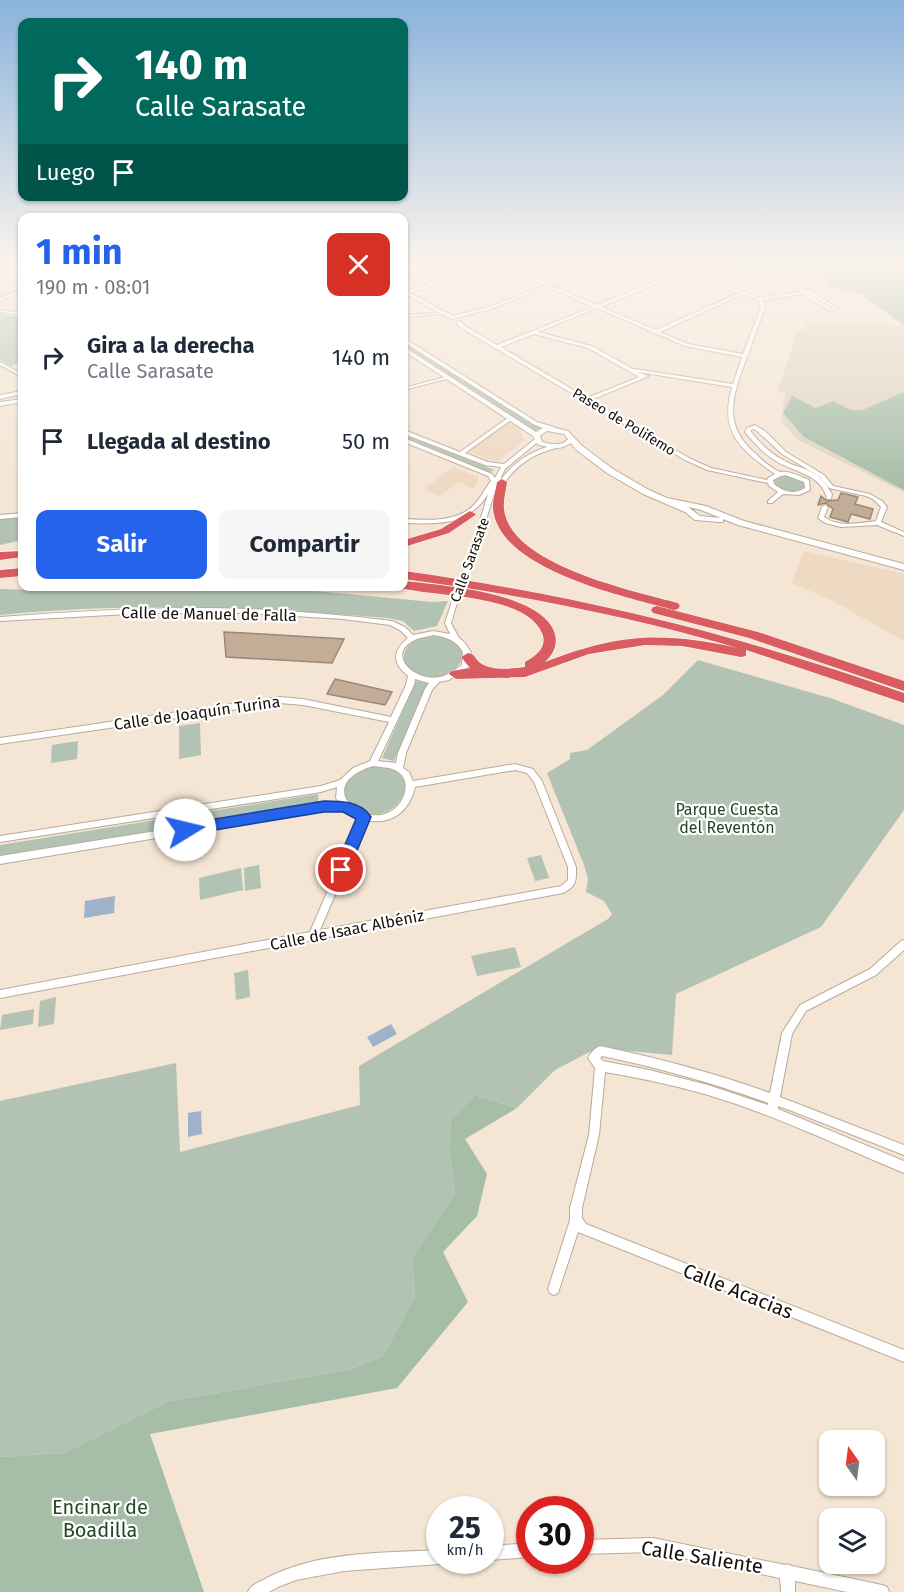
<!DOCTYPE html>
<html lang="es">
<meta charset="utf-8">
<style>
:root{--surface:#fff;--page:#f6f6f7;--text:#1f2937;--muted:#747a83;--accent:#2563eb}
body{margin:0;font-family:"Fira Sans",sans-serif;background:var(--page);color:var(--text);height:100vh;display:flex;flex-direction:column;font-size:22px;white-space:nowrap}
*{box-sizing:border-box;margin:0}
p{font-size:20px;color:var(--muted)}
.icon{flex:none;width:33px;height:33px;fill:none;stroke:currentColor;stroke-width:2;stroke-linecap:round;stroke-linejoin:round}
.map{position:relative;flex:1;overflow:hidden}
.sheet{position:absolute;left:18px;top:213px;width:390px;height:378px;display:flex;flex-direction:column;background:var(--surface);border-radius:12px;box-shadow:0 2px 4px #0004}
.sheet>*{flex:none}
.top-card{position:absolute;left:18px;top:18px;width:390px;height:183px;border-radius:12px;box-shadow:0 2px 4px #0004;background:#00695c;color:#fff;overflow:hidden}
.needle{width:39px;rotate:346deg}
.fabs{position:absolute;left:819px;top:1430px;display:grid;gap:12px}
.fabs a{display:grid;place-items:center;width:66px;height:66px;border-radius:12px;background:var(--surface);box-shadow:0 2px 4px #0004;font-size:30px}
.speed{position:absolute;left:426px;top:1496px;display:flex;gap:12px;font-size:30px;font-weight:700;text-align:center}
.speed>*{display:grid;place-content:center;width:78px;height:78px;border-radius:50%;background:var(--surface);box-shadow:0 2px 4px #0004;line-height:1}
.speed small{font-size:15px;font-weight:400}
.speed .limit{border:9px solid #d22;background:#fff;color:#111}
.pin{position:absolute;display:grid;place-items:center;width:51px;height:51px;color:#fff;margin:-26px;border:3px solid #fff;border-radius:50%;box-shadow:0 2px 6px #0007}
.me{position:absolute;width:66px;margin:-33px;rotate:81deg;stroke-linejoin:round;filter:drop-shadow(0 0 4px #0008)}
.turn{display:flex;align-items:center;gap:21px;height:126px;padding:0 18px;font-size:27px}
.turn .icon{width:78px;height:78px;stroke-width:2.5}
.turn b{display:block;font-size:42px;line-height:51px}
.then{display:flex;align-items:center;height:57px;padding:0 18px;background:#0003;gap:12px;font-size:22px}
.round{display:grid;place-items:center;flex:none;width:63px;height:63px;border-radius:12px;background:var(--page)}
.headline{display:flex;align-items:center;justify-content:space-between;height:102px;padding:0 18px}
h1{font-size:36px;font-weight:700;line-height:45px;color:var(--accent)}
.primary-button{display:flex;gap:12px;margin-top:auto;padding:12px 18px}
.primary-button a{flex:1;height:69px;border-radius:12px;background:var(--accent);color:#fff;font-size:24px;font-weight:700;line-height:69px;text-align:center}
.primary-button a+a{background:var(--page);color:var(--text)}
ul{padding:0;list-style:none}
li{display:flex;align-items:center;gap:18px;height:84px;padding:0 18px}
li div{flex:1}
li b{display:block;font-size:22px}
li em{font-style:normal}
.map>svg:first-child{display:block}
</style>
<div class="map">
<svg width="904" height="1592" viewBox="0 0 904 1592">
<rect width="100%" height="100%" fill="#f5e5d4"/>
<!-- built -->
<g fill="#eed9c2">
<polygon points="508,422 519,427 524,441 496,462 466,451"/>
<polygon points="453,467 479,477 474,489 458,482 440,496 426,490 427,488 426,487"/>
<polygon points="804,551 904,574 904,641 831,600 792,583"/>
</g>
<!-- medical -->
<polygon fill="#e1d4c1" points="806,323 864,323 904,326 904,492 798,440 781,421 785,393 778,391 798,330 805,331"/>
<!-- green -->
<g fill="#b2c3b3">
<polygon points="0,313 22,318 22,362 10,366 0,360"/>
<polygon points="404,343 534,425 542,428 535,431 404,347"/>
<polygon points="404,434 492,469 494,471 489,472 404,438"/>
<polygon points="787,475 804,481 805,488 791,492 776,486 774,480"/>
<polygon points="22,517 22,540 0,545 0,519"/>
<path d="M129 586 274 587 432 602 448 601 437 626 414 631 403 621 387 618C258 607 129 602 0 615V589L65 591Z"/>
<path d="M433 636C499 642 439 705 405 664 399 645 417 638 433 636Z"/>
<polygon points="698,660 830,698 904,725 904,810 821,927 676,994 672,1055 597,1048 555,1070 517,1108 475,1095 451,1120 449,1151 455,1193 412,1257 415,1296 383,1356 348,1370 169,1401 64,1453 0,1457 0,1101 176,1063 180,1152 360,1105 359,1066 608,919 612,914 604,901 586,892 588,879 584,865 547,773 570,759 570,753 587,750 663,695"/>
<polygon points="416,681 428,683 394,761 382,758"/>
<polygon points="200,723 201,755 179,759 179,726"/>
<polygon points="78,741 77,759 51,763 52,745"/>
<path d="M372 766C437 766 394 836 354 808 341 799 342 782 354 773 359 770 367 768 372 766Z"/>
<polygon points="318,794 319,805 0,856 0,845"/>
<polygon points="541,855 549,878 535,881 527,858"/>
<polygon points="259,865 261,888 245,891 244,868"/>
<polygon points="241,868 243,890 200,900 199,878"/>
<polygon points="515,947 521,967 477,976 471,956"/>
<polygon points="248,970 250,997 236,1000 234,973"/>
<polygon points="56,997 54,1024 38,1027 40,1001"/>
<polygon points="34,1009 33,1024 0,1030 2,1015"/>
</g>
<!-- forest -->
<g fill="#a6bea8">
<polygon points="716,263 904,263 904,326 861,294 831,286 822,275 791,273 756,277"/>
<polygon points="904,392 904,490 804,437 783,413 792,396 816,408 833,401 851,410 863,410"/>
<polygon points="475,1095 517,1108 465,1139 487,1174 477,1216 443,1252 468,1302 397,1388 150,1434 204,1592 0,1592 0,1457 64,1453 169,1401 348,1370 383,1356 415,1296 412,1257 455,1193 449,1151 451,1120"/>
</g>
<!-- water -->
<g fill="#9eb2ca">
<polygon points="115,896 114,913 84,918 85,901"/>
<polygon points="391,1024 397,1034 373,1047 367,1037"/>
<polygon points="201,1111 202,1134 188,1137 188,1113"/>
</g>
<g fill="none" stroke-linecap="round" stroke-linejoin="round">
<!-- stream -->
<polyline stroke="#9eb2ca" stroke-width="1.5" points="862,284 904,275"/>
</g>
<!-- building -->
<g fill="#c3ad96" stroke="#978879" stroke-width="1.5">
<polygon points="841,493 858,497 855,504 873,509 870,519 851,514 848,522 830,517 833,509 826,503 818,505 821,496 827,501 838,500"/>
<polygon points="224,632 245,633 344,639 332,663 226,657"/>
<polygon points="335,679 392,692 385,705 327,694"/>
</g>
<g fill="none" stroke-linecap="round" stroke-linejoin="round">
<defs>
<g id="minor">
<polygon points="613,263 618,263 559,287 555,286"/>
<path d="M660 263H665L760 298 801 292 798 289 800 288 808 289 839 309 829 311 803 294 763 300 765 307 748 355V356L747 357C733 395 721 425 756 454 762 460 771 468 778 471 783 473 782 471 787 472 794 473 802 477 809 480L810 490 799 495 783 494 772 503H768V501L778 492 769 486 768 483 707 470 685 460 461 328 456 322 460 321 465 326 497 345 593 307 554 290 543 288 492 309 452 319 442 314 404 317V315L439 313 404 293V291H406L494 264 495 266 410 293 453 316 488 307 543 286 557 288 597 305 681 271ZM684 273 739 293 656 330 601 307ZM805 291 833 308 832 309ZM743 294 758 300 761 307 743 354 688 344 660 332ZM597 308 685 346 742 357 733 384 635 369H633L592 346 538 332ZM534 334 588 348 639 377 587 398 501 347ZM638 372 732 387C719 433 740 449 775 474L768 478 767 480 711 468 689 458 591 400 649 376ZM785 475 804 482 805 488C794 495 784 492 774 484L773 480 781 476Z"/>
<polygon points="500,264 547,283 547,284 543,285 499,266"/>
<polygon points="22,285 22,287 0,295 0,293"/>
<polygon points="20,291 22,291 22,293 0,301 0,298"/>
<polygon points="0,310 22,313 22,315 0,312"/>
<polygon points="0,362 22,374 22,377 0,365"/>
<polygon points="445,377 450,378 404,390 404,388"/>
<polygon points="22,391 22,394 0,399 0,395"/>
<polygon points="22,399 22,402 0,406 0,402"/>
<path d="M509 417 514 418 465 453 488 462 504 464 535 439 540 440 505 469 496 488 476 551 474 552 471 550 488 494C468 526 438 524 404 523V519C428 520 456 523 474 505 481 498 485 488 491 481L488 476 404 442V438L492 474 495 478 501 467 485 465 404 434V430L460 452Z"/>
<path d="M755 425 765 431 786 452 824 475 833 486 870 494 882 501 887 507 881 522 904 532V536L877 525 841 527 825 523 818 518 822 507 825 505 828 507 824 517C840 528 858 523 876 521L881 507 873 499 866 496 829 488 820 477 782 454 757 431 754 429 751 430V432C760 443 770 453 783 460 792 466 804 467 813 473 822 477 827 486 832 494L831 499H827C822 474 795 473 776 461 764 454 754 443 745 432L747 428Z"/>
<path d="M554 445 557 447 556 448C533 454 518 464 504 483L499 482C514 462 530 451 554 445Z"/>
<polygon points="22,513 22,517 0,519 0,515"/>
<path d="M452 601H454L457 603 451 623 459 638 464 642 471 652 469 666 449 680 439 682 432 690 406 753 403 768 409 772 413 781 515 764 533 769 542 781 576 867C576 881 577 886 563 893L0 998V990L310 932 359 818 351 815 343 809 325 810 0 864V856L325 804 339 803 336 798 337 787 321 792 0 842V836L321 786 340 780 353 768 370 761 389 722 303 705 280 703 0 744V738L280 697 303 699 391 717 406 685 408 676C392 663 392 651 408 638L401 631 390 625 343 619 245 613H147L0 621V617C82 611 164 606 246 609 295 611 344 615 392 621L405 627 413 635 433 631 450 634 445 623ZM433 635C446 637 456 640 463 652L462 665C457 668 451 673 446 675 418 687 383 654 415 640 420 637 427 637 433 635ZM415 679 429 683 425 689 398 753 396 763 378 761 414 685ZM373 766C379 767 386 767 392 769 408 774 409 790 400 803 373 839 306 787 373 766ZM515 770 527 773 534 782 568 867V880L561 886 320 930 367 820C372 822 376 821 382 821 401 818 411 804 415 787Z"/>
<path d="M904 940V950L876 975 806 1011 792 1034 780 1097 904 1145V1155L792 1111 778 1106V1109L904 1161V1173C839 1146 775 1115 708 1095 674 1085 639 1078 605 1072L599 1135 582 1208V1218L586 1224 904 1350V1362L578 1232 558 1293 554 1295 550 1293 548 1289 570 1220V1208L589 1135 595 1068 588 1058C590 1053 595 1048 600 1046 658 1058 715 1073 770 1093L782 1033 800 1005 870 969 901 941ZM602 1056C659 1068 714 1083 768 1103V1105L708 1085 649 1070 603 1061 600 1058Z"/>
<polygon points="653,1538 785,1565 787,1564 792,1566 882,1585 887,1587 889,1592 847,1592 795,1581 795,1592 781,1592 780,1578 653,1552 580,1554 580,1540"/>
<polygon points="530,1543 530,1557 490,1560 490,1546"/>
<path d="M440 1550V1560H446L445 1562 440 1564 344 1571 296 1580 278 1587 269 1592H248C251 1585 255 1584 261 1581 314 1551 381 1553 440 1550Z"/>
</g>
<path id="tertiary" d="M404 338 537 422 554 427 555 428 568 431 581 445 613 469 649 490 667 498 706 506 744 521 904 564V570L738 525 723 519V522H720L695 520 685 512 643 494 607 473 575 449 571 443C560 451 549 448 537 444L533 436 404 351V347L536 432 543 428 533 424 404 342ZM547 431 564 434 568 439C561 447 551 444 542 442L540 436ZM688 507 701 510 721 518 700 516Z"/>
<g id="motorway">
<path d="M502 479 507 482C506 490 503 501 504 509 510 565 634 591 678 603L680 606 678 609 674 610C626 597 499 570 493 509 492 501 496 490 497 482Z"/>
<polygon points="470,511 476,514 474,516 449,533 404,547 404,540 441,529"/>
<polygon points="22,551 22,557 0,560 0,552"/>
<polygon points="22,568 22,576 0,578 0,570"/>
<path d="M404 571C576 595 741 635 904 693V703L746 650V656L741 657 682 646 645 645 589 654 525 677 456 679 449 674 451 671 470 668 461 657 468 653C475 654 474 657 479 662 490 671 510 669 525 667V662C536 656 548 647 542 633 525 594 436 597 400 588L404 586V581C441 585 535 592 553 629 559 642 555 652 545 662 617 634 662 631 738 648 629 616 517 594 404 579Z"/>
<polygon points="657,606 758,632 904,681 904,691 749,638 653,613 651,610 653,607"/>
</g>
</defs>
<!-- minor casing -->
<use href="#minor" stroke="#b9aa9a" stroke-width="2"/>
<!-- tertiary casing -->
<use href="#tertiary" stroke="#b9aa9a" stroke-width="2"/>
<!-- motorway casing -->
<use href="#motorway" stroke="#fff" stroke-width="1"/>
<!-- minor -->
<use href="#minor" fill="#fff" fill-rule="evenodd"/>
<!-- tertiary -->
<use href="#tertiary" fill="#fff" fill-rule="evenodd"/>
<!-- motorway -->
<use href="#motorway" fill="#d95c61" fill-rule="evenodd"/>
<defs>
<polyline id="minor-bridge" points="454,603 474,550"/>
</defs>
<!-- minor-bridge casing -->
<use href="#minor-bridge" stroke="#b9aa9a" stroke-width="7" stroke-linecap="butt"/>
<!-- minor-bridge -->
<use href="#minor-bridge" stroke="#fff" stroke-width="6"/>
</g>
<!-- sky -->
<linearGradient id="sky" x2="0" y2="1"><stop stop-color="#8ab3dc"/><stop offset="0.54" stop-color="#faf3ec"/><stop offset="1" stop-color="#faf3ec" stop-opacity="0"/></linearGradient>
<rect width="904" height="486" fill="url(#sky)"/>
<!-- route -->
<path fill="#2563eb" stroke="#184099" stroke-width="1.5" d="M324 801C341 801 361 801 371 817L349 870 346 874H336L334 870 356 819 343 812H324L185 835 180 834 178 830 180 826 185 824Z"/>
<g text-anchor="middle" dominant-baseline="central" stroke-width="4.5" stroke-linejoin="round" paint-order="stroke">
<!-- far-street labels -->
<g font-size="14" fill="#140f09" stroke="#fff">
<text transform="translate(624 422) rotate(31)">Paseo de Polifemo</text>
<text transform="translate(470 560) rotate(-70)">Calle Sarasate</text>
</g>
<!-- street labels -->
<g font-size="16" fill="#140f09" stroke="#fff">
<text transform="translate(209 614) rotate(1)">Calle de Manuel de Falla</text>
<text transform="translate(197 713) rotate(-8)">Calle de Joaquín Turina</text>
<text transform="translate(347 930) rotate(-11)">Calle de Isaac Albéniz</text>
</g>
<!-- park labels -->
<g font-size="16" fill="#224726" stroke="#fff">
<text x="727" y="809">Parque Cuesta<tspan x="727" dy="18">del Reventón</tspan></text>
</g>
<!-- near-street labels -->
<g font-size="20" fill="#140f09" stroke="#fff">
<text transform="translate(738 1291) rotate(22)">Calle Acacias</text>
<text transform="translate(702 1557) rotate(9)">Calle Saliente</text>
</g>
<!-- near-park labels -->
<g font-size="20" fill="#224726" stroke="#fff">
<text x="100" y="1507">Encinar de<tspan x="100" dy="23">Boadilla</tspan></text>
</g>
</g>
</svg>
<div class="fabs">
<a><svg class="needle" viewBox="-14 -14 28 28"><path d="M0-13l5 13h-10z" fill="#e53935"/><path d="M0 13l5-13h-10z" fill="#747a83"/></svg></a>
<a><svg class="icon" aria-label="layers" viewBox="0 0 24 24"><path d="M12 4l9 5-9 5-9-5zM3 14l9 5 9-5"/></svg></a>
</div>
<div class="speed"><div>25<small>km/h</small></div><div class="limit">30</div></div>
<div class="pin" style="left:341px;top:870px;background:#d93025"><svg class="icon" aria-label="arrive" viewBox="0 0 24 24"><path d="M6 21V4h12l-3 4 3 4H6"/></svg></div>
<svg class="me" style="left:185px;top:830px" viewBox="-20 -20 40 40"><circle r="19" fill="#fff"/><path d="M0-13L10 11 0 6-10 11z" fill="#2563eb"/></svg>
<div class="top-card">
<div class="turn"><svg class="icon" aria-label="right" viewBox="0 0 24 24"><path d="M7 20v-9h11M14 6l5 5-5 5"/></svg><div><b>140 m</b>Calle Sarasate</div></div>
<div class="then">Luego<svg class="icon" aria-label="arrive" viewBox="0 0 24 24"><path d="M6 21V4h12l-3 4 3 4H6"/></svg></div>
</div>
<section class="sheet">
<div class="headline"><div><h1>1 min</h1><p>190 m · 08:01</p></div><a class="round" style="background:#d93025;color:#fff"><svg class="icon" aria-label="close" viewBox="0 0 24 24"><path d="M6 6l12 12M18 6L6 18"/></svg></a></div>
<ul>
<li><svg class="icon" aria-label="right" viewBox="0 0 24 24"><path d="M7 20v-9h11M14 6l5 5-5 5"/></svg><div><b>Gira a la derecha</b><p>Calle Sarasate</p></div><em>140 m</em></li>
<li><svg class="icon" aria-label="arrive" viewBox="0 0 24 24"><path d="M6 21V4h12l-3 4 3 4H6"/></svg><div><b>Llegada al destino</b></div><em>50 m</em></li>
</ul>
<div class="primary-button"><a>Salir</a><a>Compartir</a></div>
</section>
</div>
